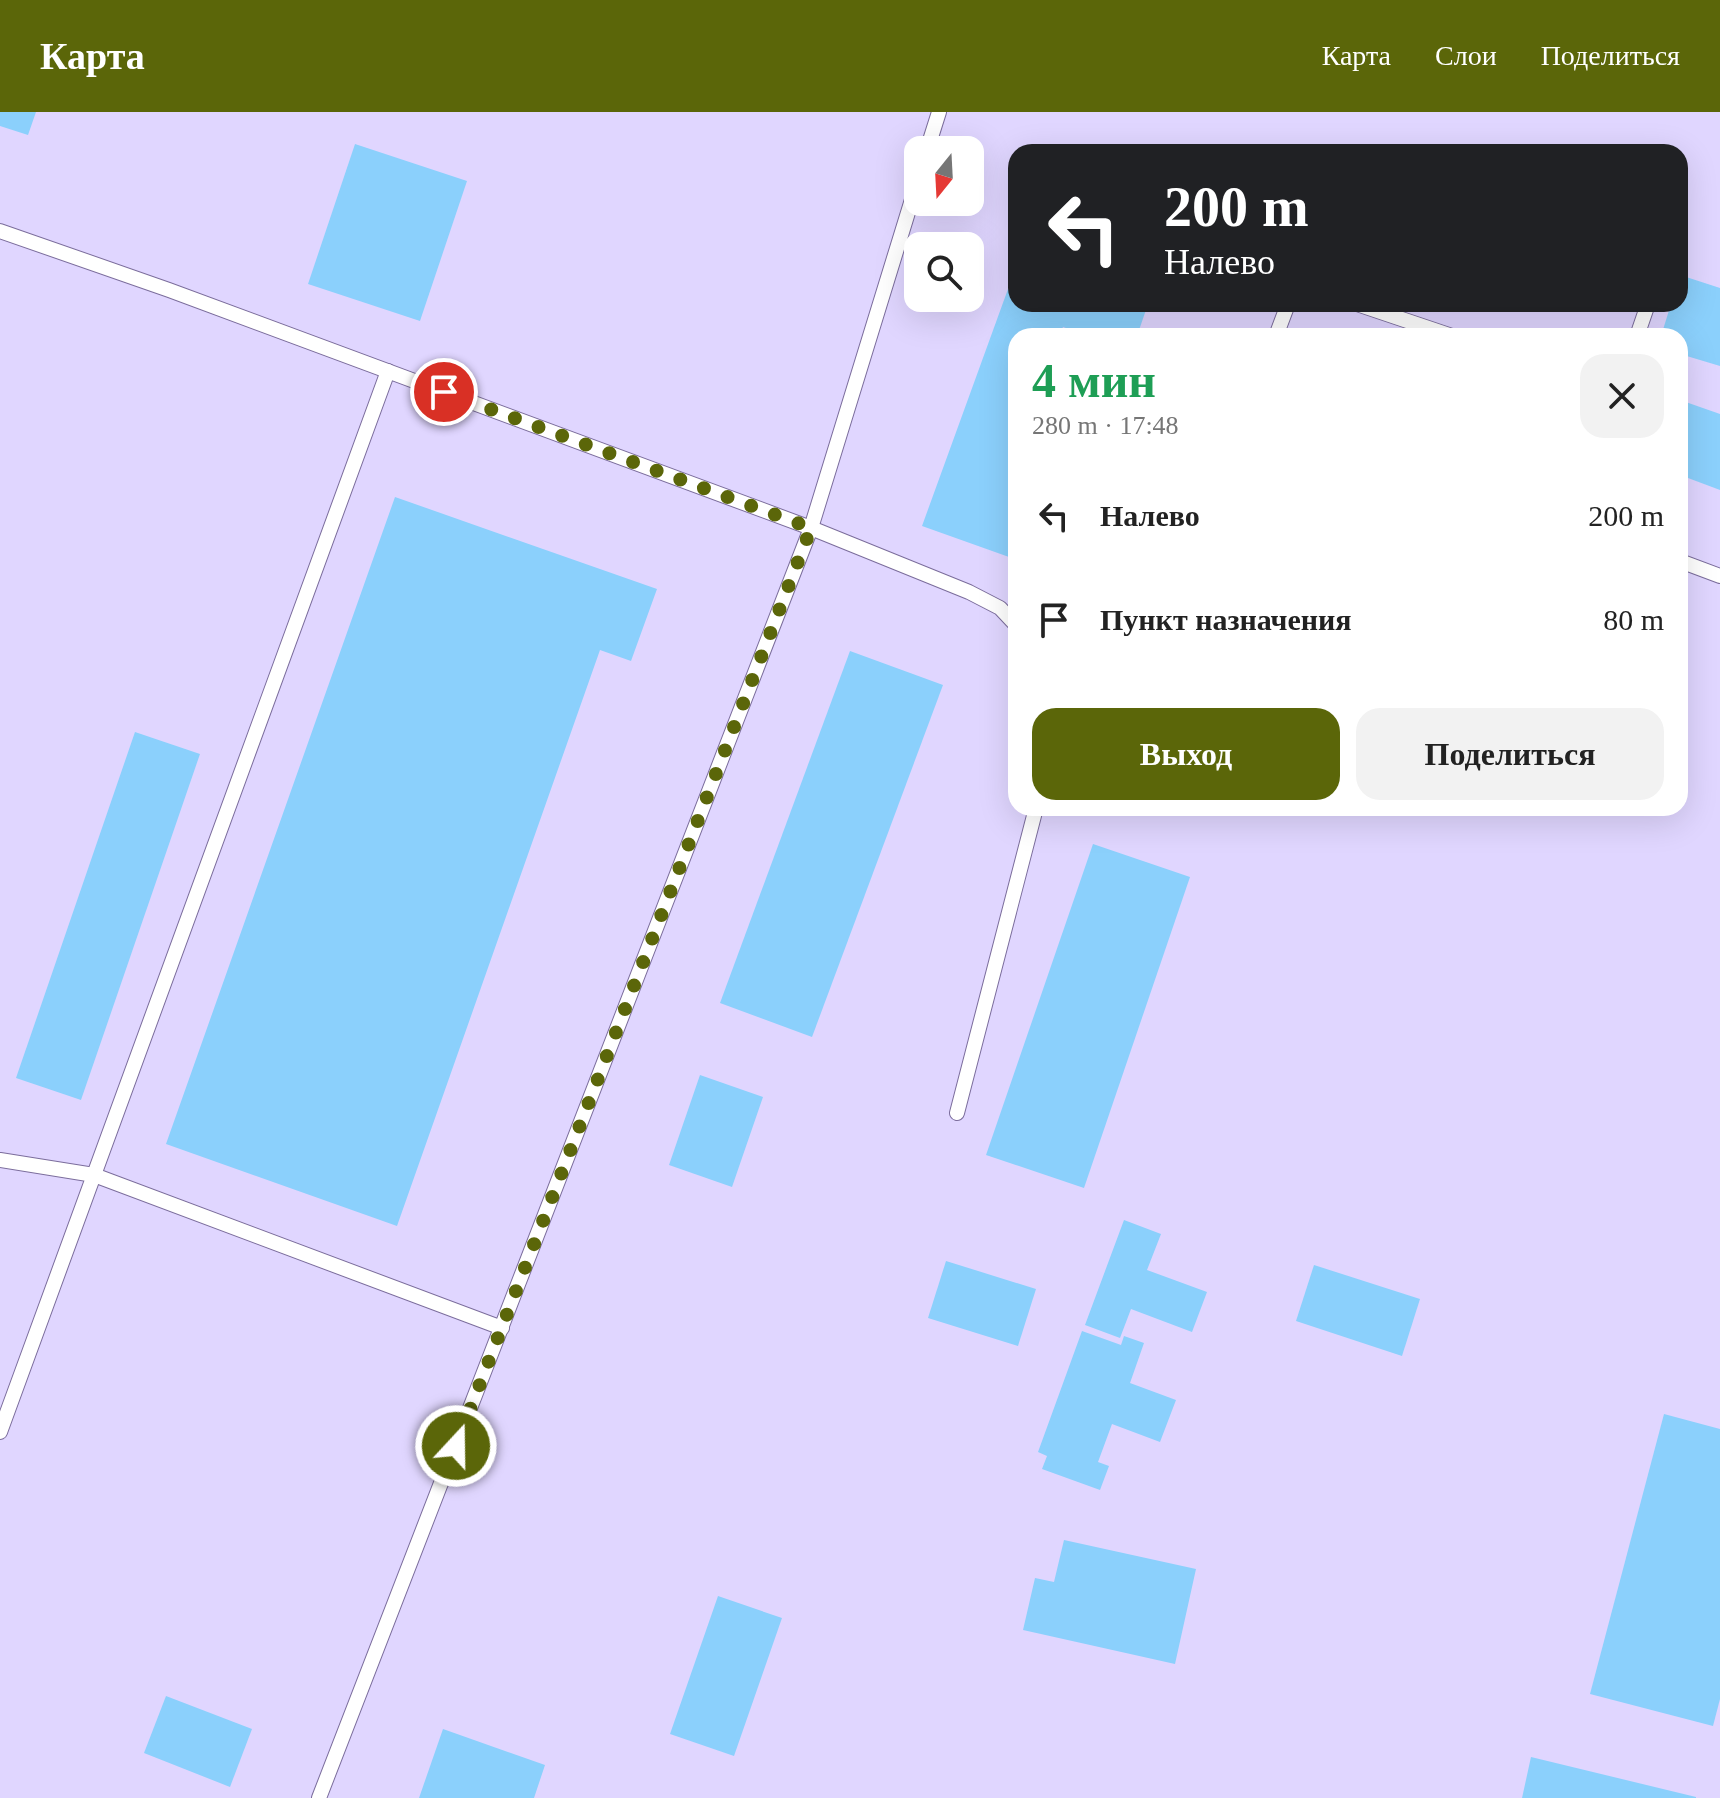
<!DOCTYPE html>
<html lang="ru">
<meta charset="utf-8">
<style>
:root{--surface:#fff;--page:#f2f2f2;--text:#222;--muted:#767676;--accent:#5b6609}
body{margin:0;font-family:Georgia,serif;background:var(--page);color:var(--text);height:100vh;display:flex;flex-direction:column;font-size:30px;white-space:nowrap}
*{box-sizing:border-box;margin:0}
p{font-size:26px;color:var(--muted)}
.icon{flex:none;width:44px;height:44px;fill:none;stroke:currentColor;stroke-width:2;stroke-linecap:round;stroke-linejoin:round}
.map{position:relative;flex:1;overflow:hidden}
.details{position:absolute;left:1008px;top:216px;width:680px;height:488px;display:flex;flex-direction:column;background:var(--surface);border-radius:24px;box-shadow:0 8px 32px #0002}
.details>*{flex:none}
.top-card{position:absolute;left:1008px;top:32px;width:680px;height:168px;border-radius:24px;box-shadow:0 8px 32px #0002;background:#202124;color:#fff;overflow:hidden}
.needle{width:52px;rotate:198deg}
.buttons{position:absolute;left:904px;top:24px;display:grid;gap:16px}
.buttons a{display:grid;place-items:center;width:80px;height:80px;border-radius:16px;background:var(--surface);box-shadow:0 8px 32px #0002;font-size:40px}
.pin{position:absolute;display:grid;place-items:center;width:68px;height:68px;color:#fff;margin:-34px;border:4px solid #fff;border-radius:50%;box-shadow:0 2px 8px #0007}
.me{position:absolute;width:88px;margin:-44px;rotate:21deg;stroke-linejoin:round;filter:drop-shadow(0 0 6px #0008)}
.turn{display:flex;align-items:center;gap:28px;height:168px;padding:0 24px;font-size:36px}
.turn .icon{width:104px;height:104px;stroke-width:2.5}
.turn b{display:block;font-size:56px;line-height:68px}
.round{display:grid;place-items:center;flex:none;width:84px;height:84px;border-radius:24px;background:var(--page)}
.summary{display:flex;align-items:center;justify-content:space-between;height:136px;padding:0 24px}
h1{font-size:48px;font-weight:700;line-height:60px;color:#1e9e55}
.primary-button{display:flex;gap:16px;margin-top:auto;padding:16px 24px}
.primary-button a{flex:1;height:92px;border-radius:24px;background:var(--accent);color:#fff;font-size:32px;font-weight:700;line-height:92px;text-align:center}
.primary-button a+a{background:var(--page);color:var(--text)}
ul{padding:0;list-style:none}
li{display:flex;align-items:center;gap:24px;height:104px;padding:0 24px}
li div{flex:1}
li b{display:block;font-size:30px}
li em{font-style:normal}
header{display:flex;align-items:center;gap:48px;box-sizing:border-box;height:112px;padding:0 40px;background:var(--accent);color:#fff}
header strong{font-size:38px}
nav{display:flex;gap:44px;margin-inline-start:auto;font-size:28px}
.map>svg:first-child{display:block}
</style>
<header>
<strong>Карта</strong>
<nav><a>Карта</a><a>Слои</a><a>Поделиться</a></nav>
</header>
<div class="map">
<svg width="1720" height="1686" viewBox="0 0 1720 1686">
<rect width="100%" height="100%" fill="#e0d6ff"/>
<!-- building -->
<g fill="#8bd0fc">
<polygon points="0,0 36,0 28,23 0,14"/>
<polygon points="355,32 467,69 420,209 308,172"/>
<polygon points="1016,155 1016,192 1148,192 1137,224 1088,224 1063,215 1059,224 1016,224 1016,426 1009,445 922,414"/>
<polygon points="1680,163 1720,176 1720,254 1680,242 1680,224 1661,224 1671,192 1680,192"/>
<polygon points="1680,288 1720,302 1720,378 1680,363"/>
<polygon points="395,385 657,477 631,549 600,538 397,1114 166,1032"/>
<polygon points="850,539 943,573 812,925 720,891"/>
<polygon points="135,620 200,642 81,988 16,966"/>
<polygon points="1093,732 1190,765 1084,1076 986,1043"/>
<polygon points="700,963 763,985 732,1075 669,1053"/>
<polygon points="1124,1108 1161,1122 1147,1158 1207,1180 1192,1220 1131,1197 1120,1226 1085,1213"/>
<polygon points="946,1149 1036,1177 1018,1234 928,1206"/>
<polygon points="1314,1153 1420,1187 1402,1244 1296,1209"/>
<polygon points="1082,1219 1121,1233 1124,1224 1144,1231 1130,1271 1176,1288 1160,1330 1112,1312 1098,1350 1109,1354 1100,1378 1042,1357 1047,1344 1038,1340"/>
<polygon points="1664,1302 1720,1317 1720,1587 1713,1614 1590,1582"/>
<polygon points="1064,1428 1196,1457 1175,1552 1023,1518 1035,1466 1054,1470"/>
<polygon points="718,1484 782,1506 734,1644 670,1622"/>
<polygon points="166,1584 252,1617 230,1675 144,1641"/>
<polygon points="443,1617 545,1653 534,1686 419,1686"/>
<polygon points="1531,1645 1696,1685 1696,1686 1522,1686"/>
</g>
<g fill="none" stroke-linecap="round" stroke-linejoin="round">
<defs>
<g id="service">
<polyline points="927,38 939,0"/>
<polyline points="0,119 169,178 811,416 969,480 1000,496 1016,513"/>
<polyline points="1357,192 1452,224"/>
<polyline points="1276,224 1288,192"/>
<polyline points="1637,224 1648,192"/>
<polyline points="1680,449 1720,464"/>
<polyline points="957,1001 1036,696"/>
<polyline points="0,1048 94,1063 502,1216"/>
<polyline points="0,1320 388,259"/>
<polyline points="319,1686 811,416 918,68"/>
</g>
</defs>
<!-- service casing -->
<use href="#service" stroke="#7b6d9c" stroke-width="16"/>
<!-- service -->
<use href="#service" stroke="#fff" stroke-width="14"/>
</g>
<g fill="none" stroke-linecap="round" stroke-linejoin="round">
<!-- route -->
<polyline stroke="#5b6609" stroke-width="14" stroke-dasharray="0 25.2" points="444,280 811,416 456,1334"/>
</g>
</svg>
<div class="buttons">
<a><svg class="needle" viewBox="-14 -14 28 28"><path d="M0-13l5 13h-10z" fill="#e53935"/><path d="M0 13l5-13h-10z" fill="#767676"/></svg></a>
<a><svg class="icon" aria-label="search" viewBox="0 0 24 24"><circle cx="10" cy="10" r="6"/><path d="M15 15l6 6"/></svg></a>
</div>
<div class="pin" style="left:444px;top:280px;background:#d93025"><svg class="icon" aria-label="arrive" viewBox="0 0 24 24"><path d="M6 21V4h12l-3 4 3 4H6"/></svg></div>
<svg class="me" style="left:456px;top:1334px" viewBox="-20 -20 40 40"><circle r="17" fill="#5b6609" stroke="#fff" stroke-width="3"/><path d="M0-11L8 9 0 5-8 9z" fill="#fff"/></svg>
<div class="top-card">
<div class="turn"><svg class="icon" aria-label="left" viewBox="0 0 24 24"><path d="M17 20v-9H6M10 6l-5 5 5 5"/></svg><div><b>200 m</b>Налево</div></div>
</div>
<section class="details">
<div class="summary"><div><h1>4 мин</h1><p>280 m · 17:48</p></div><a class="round"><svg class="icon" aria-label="close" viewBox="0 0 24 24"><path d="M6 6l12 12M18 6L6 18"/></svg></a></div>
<ul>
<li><svg class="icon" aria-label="left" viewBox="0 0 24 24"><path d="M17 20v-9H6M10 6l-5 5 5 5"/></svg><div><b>Налево</b></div><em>200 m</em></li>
<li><svg class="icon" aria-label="arrive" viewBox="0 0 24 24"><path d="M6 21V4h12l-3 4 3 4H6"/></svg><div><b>Пункт назначения</b></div><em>80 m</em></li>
</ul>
<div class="primary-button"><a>Выход</a><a>Поделиться</a></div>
</section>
</div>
